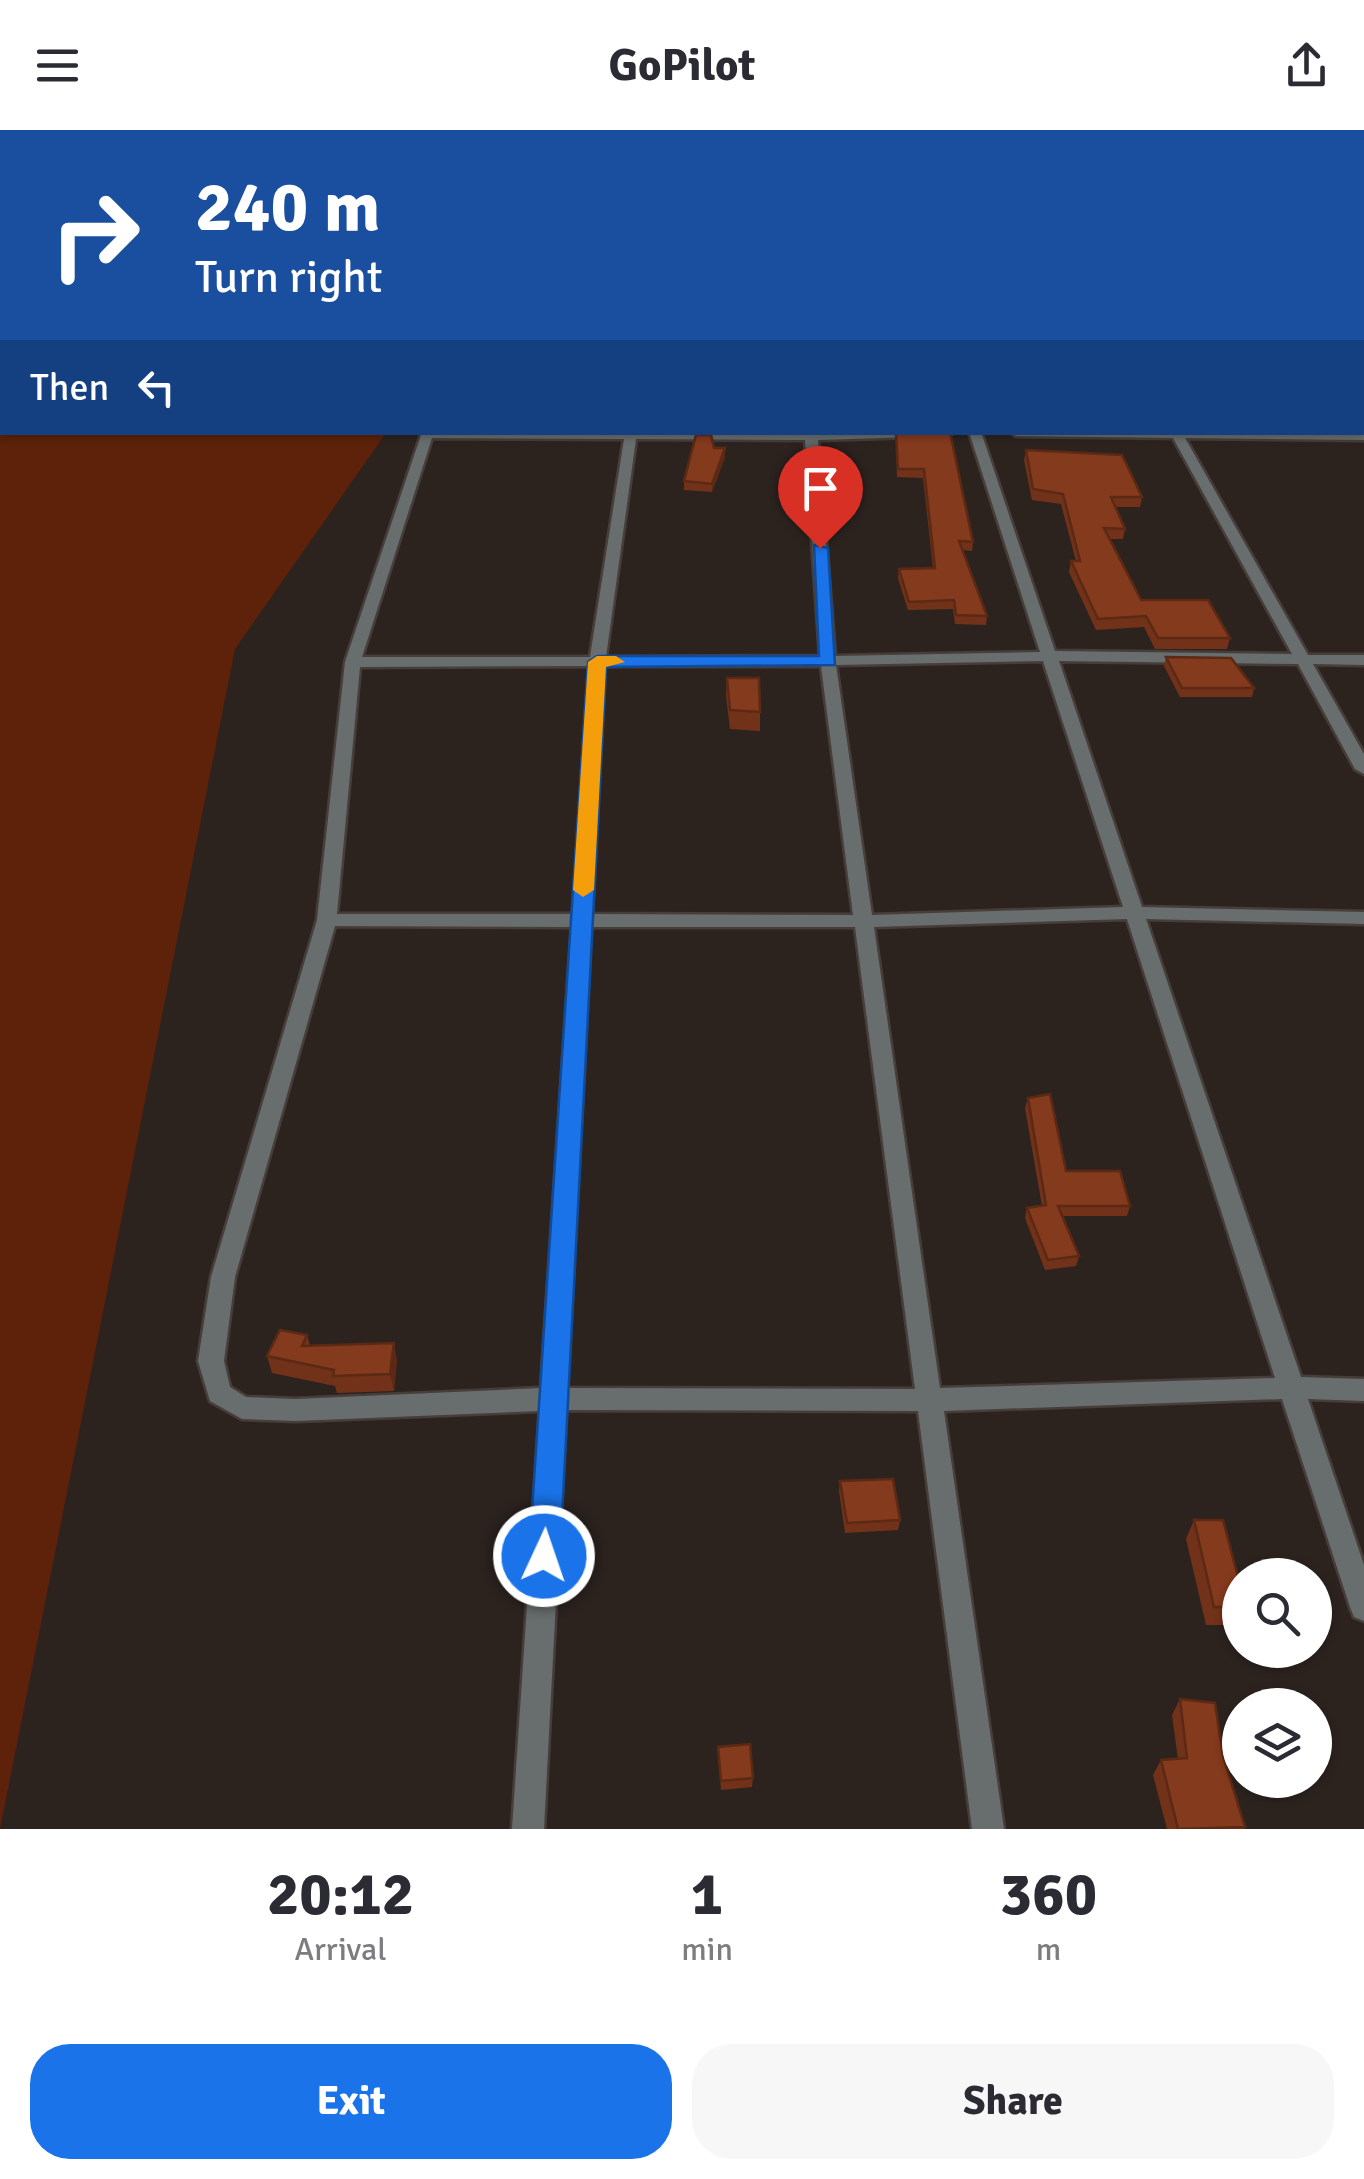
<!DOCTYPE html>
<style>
:root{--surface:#fff;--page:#f7f7f7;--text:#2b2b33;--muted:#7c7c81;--accent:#1a73e8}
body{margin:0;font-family:Signika,sans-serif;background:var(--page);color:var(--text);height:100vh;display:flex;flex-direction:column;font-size:38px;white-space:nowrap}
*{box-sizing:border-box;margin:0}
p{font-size:32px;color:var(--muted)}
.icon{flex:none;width:55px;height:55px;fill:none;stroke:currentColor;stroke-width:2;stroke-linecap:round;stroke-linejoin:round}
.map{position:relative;height:1699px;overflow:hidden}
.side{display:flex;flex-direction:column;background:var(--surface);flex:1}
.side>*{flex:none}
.hud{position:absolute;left:0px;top:0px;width:1365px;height:305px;box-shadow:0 2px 8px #0004;background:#1a4fa0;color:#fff;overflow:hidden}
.tools{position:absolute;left:1222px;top:1428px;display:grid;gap:20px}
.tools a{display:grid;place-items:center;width:110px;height:110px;border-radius:50%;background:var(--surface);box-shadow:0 2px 8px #0004;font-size:50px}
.pin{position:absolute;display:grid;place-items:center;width:85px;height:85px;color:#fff;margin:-102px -42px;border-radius:50% 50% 50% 0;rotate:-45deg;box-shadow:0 0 10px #0007}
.pin .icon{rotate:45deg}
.me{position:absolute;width:110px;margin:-55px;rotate:3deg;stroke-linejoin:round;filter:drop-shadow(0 0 8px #0008)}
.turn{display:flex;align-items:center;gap:35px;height:210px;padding:0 30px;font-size:45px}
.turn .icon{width:130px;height:130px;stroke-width:2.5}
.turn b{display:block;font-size:70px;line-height:85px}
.then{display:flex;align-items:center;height:95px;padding:0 30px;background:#0003;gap:20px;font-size:38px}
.eta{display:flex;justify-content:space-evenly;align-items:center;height:170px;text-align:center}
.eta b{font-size:60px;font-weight:700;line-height:70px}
.button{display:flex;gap:20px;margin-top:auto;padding:20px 30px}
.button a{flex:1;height:115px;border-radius:40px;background:var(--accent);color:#fff;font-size:40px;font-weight:700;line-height:115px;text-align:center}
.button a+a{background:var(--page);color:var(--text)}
header{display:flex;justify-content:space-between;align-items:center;height:130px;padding:0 30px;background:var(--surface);font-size:45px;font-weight:700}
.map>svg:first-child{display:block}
</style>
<header><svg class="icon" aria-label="menu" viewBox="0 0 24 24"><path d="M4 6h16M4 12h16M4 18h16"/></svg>GoPilot<svg class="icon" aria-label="share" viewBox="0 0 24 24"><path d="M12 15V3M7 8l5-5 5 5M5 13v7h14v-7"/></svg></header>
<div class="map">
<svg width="1364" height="1699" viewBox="0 0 1364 1699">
<rect width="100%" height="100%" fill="#2c231f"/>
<!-- green -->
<polygon fill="#5d2209" points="0,0 520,0 2,2 2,302 386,303 235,519 0,1699"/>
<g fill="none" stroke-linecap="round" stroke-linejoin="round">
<!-- river -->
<rect fill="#220100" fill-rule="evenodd" x="0" y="96" width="2" height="18"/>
<defs>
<g id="minor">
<rect x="530" y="0" width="8" height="2"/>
<rect x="641" y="0" width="8" height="2"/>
<rect x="752" y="0" width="8" height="2"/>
<polygon points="999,0 1008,0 1009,2 1001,2"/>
<polygon points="1119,0 1128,0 1129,2 1121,2"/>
<polygon points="1241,0 1251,0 1252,2 1243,2"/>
<rect x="1362" y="69" width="2" height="6"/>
<polygon points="1362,111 1364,112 1364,119 1362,119"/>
<polygon points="0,129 2,130 2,136 0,136"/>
<rect x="1362" y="189" width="2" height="6"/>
<path d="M422 302H954L948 306 818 310 835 526 1040 522 969 302H981L1055 521 1292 524 1173 308 1016 306 1010 302H1364V310L1185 308 1308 525H1364V535L1313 534 1364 624V644L1355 639 1298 534 1059 531 1142 777 1364 782V794L1146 789 1301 1247 1364 1249V1271L1308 1269 1364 1435V1491L1354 1487 1350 1477 1282 1269 944 1281 1004 1699H972L918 1281 566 1280 544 1699H512L540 1281 296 1291 242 1289 210 1271 198 1231 211 1147 317 790 345 532ZM432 308 624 309 590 527H362ZM636 309 805 310 820 526 606 527ZM1043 531 1123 777 872 785 836 535ZM589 536 573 784H337L360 537ZM605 536H821L853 785 592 784ZM1127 789 1275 1248 940 1258 874 797ZM335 796 572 797 541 1258 296 1269 246 1267 230 1257 224 1231 235 1147ZM591 797H855L915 1259 567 1258Z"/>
</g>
</defs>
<!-- minor casing -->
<use href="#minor" stroke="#473e3b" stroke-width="5"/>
<!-- minor -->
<use href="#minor" fill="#686e6e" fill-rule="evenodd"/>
</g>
<!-- wall -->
<g fill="#723219">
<polygon points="950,302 973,412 972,421 963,420 987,486 986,495 955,494 953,479 908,480 898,448 899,439 933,438 923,348 897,347 896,303"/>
<polygon points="714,318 725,318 725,327 712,362 684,360 684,351"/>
<polygon points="1026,320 1142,367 1140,377 1116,377 1125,399 1123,409 1109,409 1141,470 1230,508 1227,519 1155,519 1144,497 1096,500 1069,442 1071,431 1076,431 1061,374 1032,370 1024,330"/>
<polygon points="1166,527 1254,558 1252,567 1180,567 1164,536"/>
<polygon points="727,548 760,582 760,601 730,599 726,566"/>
<polygon points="1028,968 1066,1041 1130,1076 1127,1086 1062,1086 1079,1126 1076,1136 1045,1140 1025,1088 1027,1078 1042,1076 1025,978"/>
<polygon points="307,1205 310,1215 397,1230 394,1261 337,1263 335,1256 272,1243 267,1226"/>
<polygon points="840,1351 900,1390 898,1400 845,1403 839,1361"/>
<polygon points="1194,1390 1240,1455 1240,1488 1237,1495 1206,1495 1186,1409"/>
<polygon points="1180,1569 1223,1626 1245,1697 1243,1699 1167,1699 1153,1645 1161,1630 1178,1629 1172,1585"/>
<polygon points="718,1617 753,1648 752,1657 721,1660"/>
</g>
<!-- shaded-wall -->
<g fill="#5c2914">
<polygon points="725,318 725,327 712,362 712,354"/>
<polygon points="394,1213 397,1230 394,1261 390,1244"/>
</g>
<!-- building -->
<g fill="#843a1d" stroke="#5c2914" stroke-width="2.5">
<polygon points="662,0 717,0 717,2 661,2"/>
<polygon points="772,0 964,0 966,2 772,2"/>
<polygon points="1305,0 1361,0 1361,2 1309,2"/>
<polygon points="1362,4 1364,4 1364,56 1362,54"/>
<polygon points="950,302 973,412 959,411 987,486 956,485 954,470 909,472 899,439 935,438 924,339 898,339 896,303"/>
<polygon points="696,305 711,305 714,318 725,318 712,354 684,351"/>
<polygon points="1026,320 1122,325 1142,367 1111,367 1125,399 1104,398 1141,470 1208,470 1230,508 1158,508 1146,486 1098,489 1071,431 1080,431 1063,364 1033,359"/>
<polygon points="1166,527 1231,528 1254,558 1182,558"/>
<polygon points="727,548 759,548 760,582 730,580"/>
<polygon points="1050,964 1066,1041 1120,1041 1130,1076 1058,1076 1079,1126 1048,1130 1027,1078 1046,1075 1028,968"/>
<polygon points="280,1200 307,1205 302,1216 394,1213 390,1244 333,1246 334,1240 267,1226"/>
<polygon points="893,1349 900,1390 847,1393 840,1351"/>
<polygon points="1194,1390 1223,1390 1240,1455 1240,1477 1214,1477"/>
<polygon points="1180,1569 1215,1573 1223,1626 1245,1697 1178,1699 1161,1630 1187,1628"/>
<polygon points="750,1614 753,1648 721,1651 718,1617"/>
</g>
<!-- route -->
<polygon fill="#1a73e8" stroke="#114b97" stroke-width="2.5" points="814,415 828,418 835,535 606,537 560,1426 556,1436 544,1440 533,1436 529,1426 588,532 597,526 819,526"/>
<!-- slow -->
<polygon fill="#f59e0b" points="597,526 616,526 625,532 606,537 594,760 583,767 573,760 588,532"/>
</svg>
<div class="tools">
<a><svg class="icon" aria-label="search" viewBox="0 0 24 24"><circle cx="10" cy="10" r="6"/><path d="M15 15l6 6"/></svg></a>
<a><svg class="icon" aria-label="layers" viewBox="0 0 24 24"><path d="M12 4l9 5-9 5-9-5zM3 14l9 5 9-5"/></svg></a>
</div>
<div class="pin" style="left:820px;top:418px;background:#d93025"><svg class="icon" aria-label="arrive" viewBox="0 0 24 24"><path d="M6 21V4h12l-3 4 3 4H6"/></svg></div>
<svg class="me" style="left:544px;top:1426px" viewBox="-20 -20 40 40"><circle r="17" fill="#1a73e8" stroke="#fff" stroke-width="3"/><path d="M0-11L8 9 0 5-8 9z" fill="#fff"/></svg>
<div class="hud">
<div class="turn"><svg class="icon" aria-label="right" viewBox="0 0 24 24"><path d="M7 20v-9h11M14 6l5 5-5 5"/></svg><div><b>240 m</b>Turn right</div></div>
<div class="then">Then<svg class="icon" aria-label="left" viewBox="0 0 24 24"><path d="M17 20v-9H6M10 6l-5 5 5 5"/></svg></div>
</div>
</div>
<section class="side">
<div class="eta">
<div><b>20:12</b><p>Arrival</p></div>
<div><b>1</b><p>min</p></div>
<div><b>360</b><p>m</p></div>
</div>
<div class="button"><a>Exit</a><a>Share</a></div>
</section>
